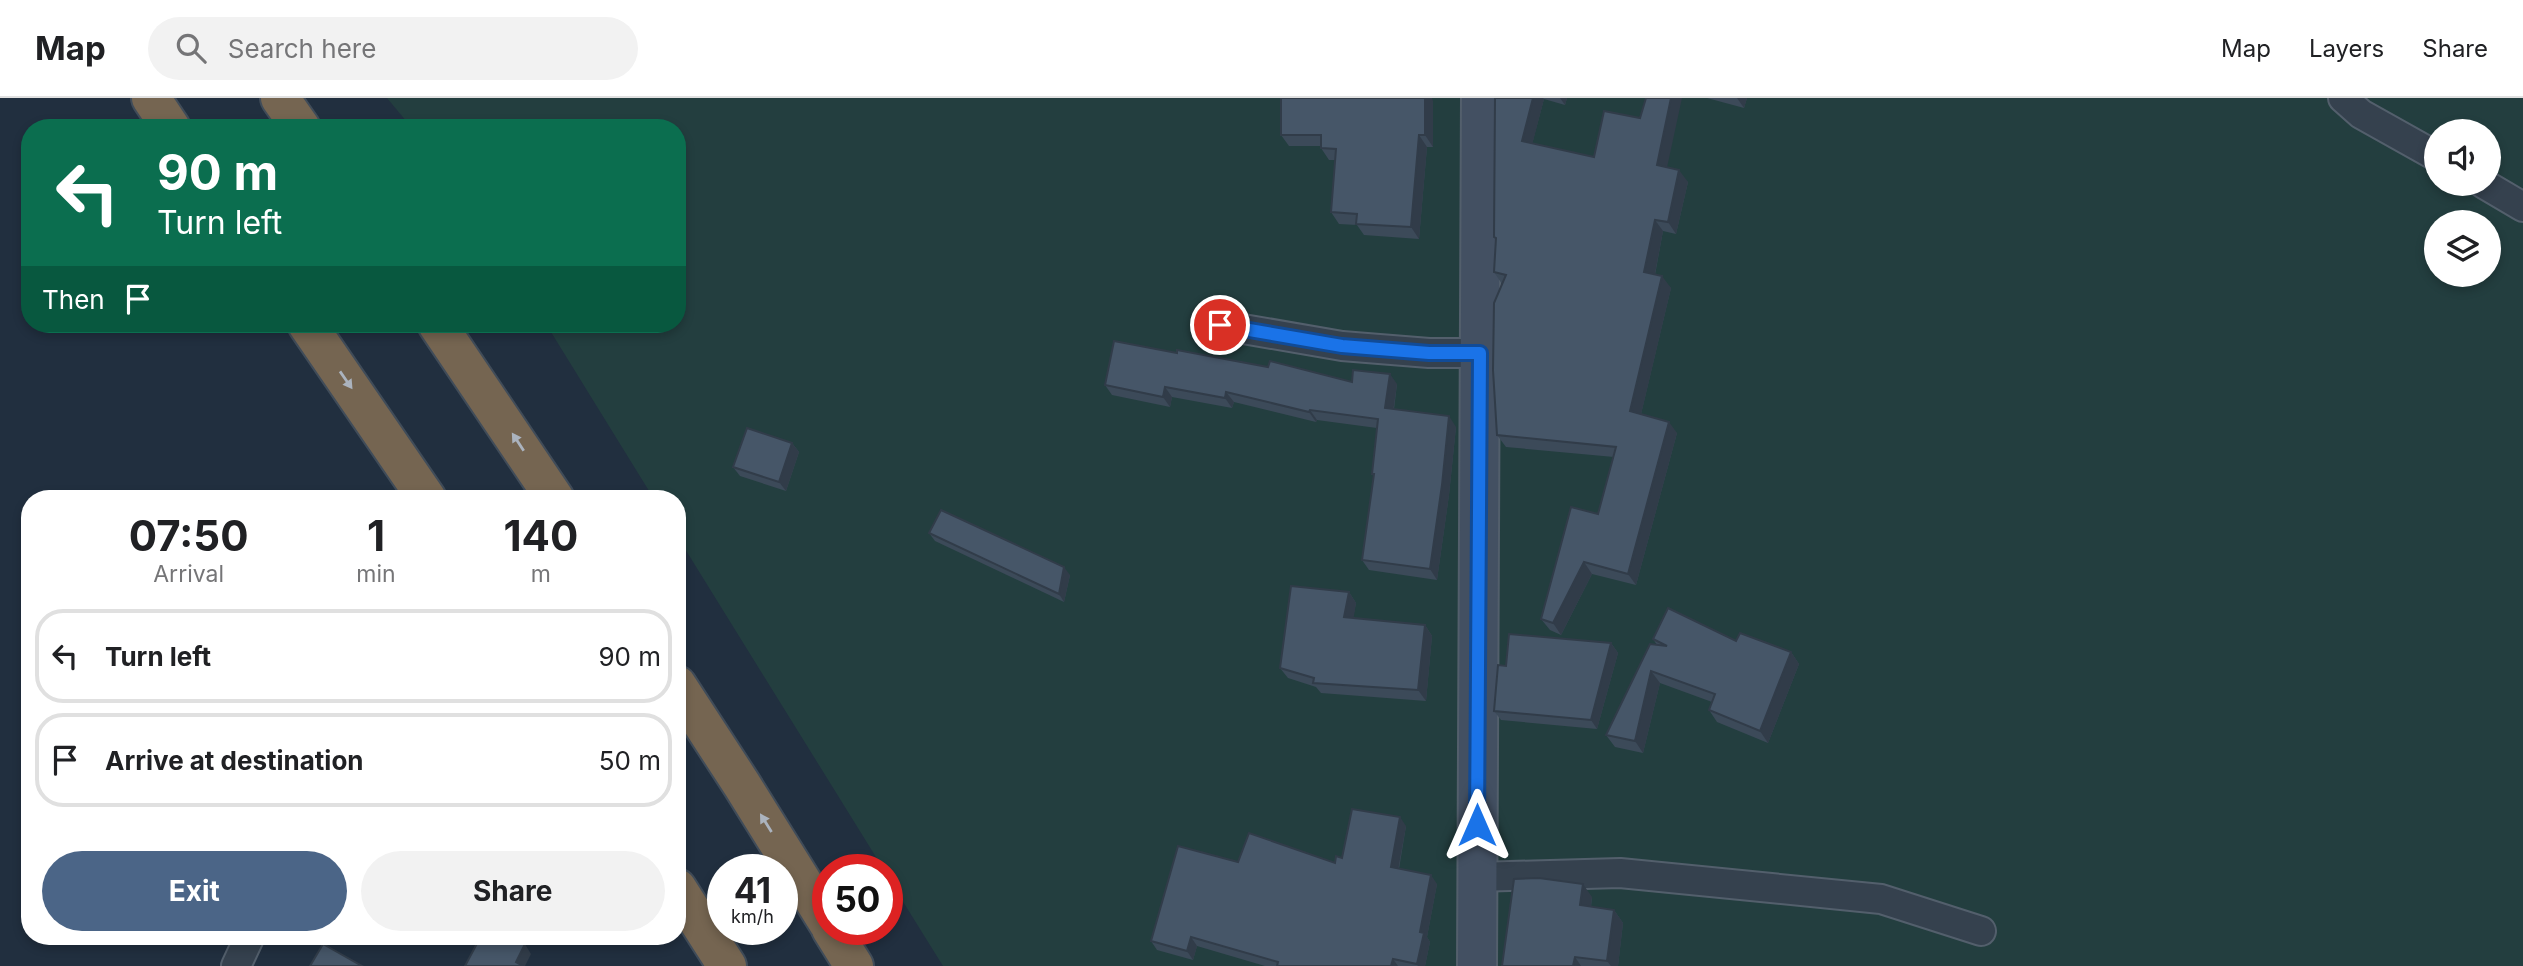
<!DOCTYPE html>
<style>
:root{--surface:#fff;--page:#f2f2f2;--text:#202124;--muted:#757577;--line:#e0e0e0;--accent:#4b6587}
body{margin:0;font-family:Inter,sans-serif;background:var(--page);color:var(--text);height:100vh;display:flex;flex-direction:column;font-size:26px;white-space:nowrap}
*{box-sizing:border-box;margin:0}
p{font-size:23px;color:var(--muted)}
.icon{flex:none;width:38px;height:38px;fill:none;stroke:currentColor;stroke-width:2;stroke-linecap:round;stroke-linejoin:round}
.map{position:relative;flex:1;overflow:hidden}
.details{position:absolute;left:21px;top:392px;width:665px;height:455px;display:flex;flex-direction:column;background:var(--surface);border-radius:28px;box-shadow:0 4px 10px #0003}
.details>*{flex:none}
.hud{position:absolute;left:21px;top:21px;width:665px;height:214px;border-radius:28px;box-shadow:0 4px 10px #0003;background:#0b6e4f;color:#fff;overflow:hidden}
.fabs{position:absolute;left:2424px;top:21px;display:grid;gap:14px}
.fabs a{display:grid;place-items:center;width:77px;height:77px;border-radius:50%;background:var(--surface);box-shadow:0 4px 10px #0003;font-size:35px}
.speed{position:absolute;left:707px;top:756px;display:flex;gap:14px;font-size:35px;font-weight:700;text-align:center}
.speed>*{display:grid;place-content:center;width:91px;height:91px;border-radius:50%;background:var(--surface);box-shadow:0 4px 10px #0003;line-height:1}
.speed small{font-size:18px;font-weight:400}
.speed .limit{border:10px solid #d22;background:#fff;color:#111}
.pin{position:absolute;display:grid;place-items:center;width:60px;height:60px;color:#fff;margin:-30px;border:4px solid #fff;border-radius:50%;box-shadow:0 2px 7px #0007}
.me{position:absolute;width:77px;margin:-38px;rotate:0deg;stroke-linejoin:round;filter:drop-shadow(0 0 5px #0008)}
.turn{display:flex;align-items:center;gap:24px;height:147px;padding:0 21px;font-size:32px}
.turn .icon{width:91px;height:91px;stroke-width:2.5}
.turn b{display:block;font-size:49px;line-height:60px}
.then{display:flex;align-items:center;height:66px;padding:0 21px;background:#0003;gap:14px;font-size:26px}
.eta{display:flex;justify-content:space-evenly;align-items:center;height:119px;text-align:center}
.eta b{font-size:42px;font-weight:700;line-height:49px}
.button{display:flex;gap:14px;margin-top:auto;padding:14px 21px}
.button a{flex:1;height:80px;border-radius:42px;background:var(--accent);color:#fff;font-size:28px;font-weight:700;line-height:80px;text-align:center}
.button a+a{background:var(--page);color:var(--text)}
ul{padding:0;list-style:none}
li{display:flex;align-items:center;gap:21px;height:94px;margin:0 14px 10px;padding:0 7px;border:4px solid var(--line);border-radius:28px}
li div{flex:1}
li b{display:block;font-size:26px}
li em{font-style:normal}
header{display:flex;align-items:center;gap:42px;box-sizing:border-box;height:98px;padding:0 35px;background:var(--surface);border-bottom:2px solid var(--line)}
header strong{font-size:33px}
nav{display:flex;gap:38px;margin-inline-start:auto;font-size:24px}
.search{width:490px;height:63px;background:var(--page);display:flex;align-items:center;gap:18px;box-sizing:border-box;padding:0 24px;border-radius:38px;color:var(--muted);font-size:26px}
.map>svg:first-child{display:block}
</style>
<header>
<strong>Map</strong>
<div class="search"><svg class="icon" aria-label="search" viewBox="0 0 24 24"><circle cx="10" cy="10" r="6"/><path d="M15 15l6 6"/></svg>Search here</div>
<nav><a>Map</a><a>Layers</a><a>Share</a></nav>
</header>
<div class="map">
<svg width="2523" height="868" viewBox="0 0 2523 868">
<rect width="100%" height="100%" fill="#212f3f"/>
<!-- green -->
<path fill="#233e3f" fill-rule="evenodd" d="M387 0H2523V868H943L887 778V772H884L677 438V401H654L546 226H677V30H412ZM2436 33H2488V86H2436ZM2436 124H2488V177H2436Z"/>
<g fill="none" stroke-linecap="round" stroke-linejoin="round">
<defs>
<g id="minor">
<polyline points="2343,0 2361,16 2436,58"/>
<polyline points="2484,86 2523,109"/>
<polyline points="1220,227 1342,248 1429,255 1480,255"/>
<polyline points="1476,779 1620,775 1881,801 1981,833"/>
<polyline points="236,868 250,838"/>
</g>
<polyline id="secondary" points="1477,868 1481,0"/>
<g id="motorway">
<polyline points="151,0 171,30"/>
<polyline points="280,0 301,30"/>
<polyline points="307,226 427,401"/>
<polyline points="437,226 555,401"/>
<polyline points="677,587 742,687 828,825"/>
<polyline points="677,790 727,868"/>
<polyline points="831,831 854,868"/>
</g>
</defs>
<!-- minor casing -->
<use href="#minor" stroke="#535f6c" stroke-width="32"/>
<!-- secondary casing -->
<use href="#secondary" stroke="#535f6c" stroke-width="42"/>
<!-- motorway casing -->
<use href="#motorway" stroke="#404c59" stroke-width="42"/>
<!-- minor -->
<use href="#minor" stroke="#35414e" stroke-width="28"/>
<!-- secondary -->
<use href="#secondary" stroke="#435062" stroke-width="38"/>
<!-- motorway -->
<use href="#motorway" stroke="#756551" stroke-width="38"/>
</g>
<!-- wall -->
<g fill="#3c4a59">
<polygon points="1495,0 1567,0 1565,7 1544,1 1532,46 1594,59 1667,70 1688,84 1676,136 1663,133 1655,177 1671,190 1641,316 1677,335 1636,487 1592,476 1561,537 1550,532 1541,521 1598,416 1614,359 1506,349 1497,337 1502,186 1494,174 1496,143 1494,139"/>
<polygon points="1707,0 1747,0 1744,10"/>
<polygon points="1433,3 1433,49 1427,49 1419,141 1364,137 1357,127 1339,126 1331,114 1335,62 1329,62 1321,50 1321,48 1289,48 1281,37"/>
<polygon points="1177,255 1352,284 1397,286 1394,311 1456,329 1449,397 1437,482 1369,472 1362,462 1374,379 1372,376 1377,330 1317,322 1316,324 1234,304 1232,310 1172,299 1170,309 1112,297 1105,287"/>
<polygon points="792,345 799,354 786,393 740,378 733,369"/>
<polygon points="929,435 1070,477 1064,504 935,443"/>
<polygon points="1349,494 1356,505 1353,520 1425,527 1432,538 1426,603 1321,595 1316,589 1288,580 1280,570"/>
<polygon points="1653,541 1736,543 1791,554 1799,566 1768,645 1717,624 1709,612 1712,604 1660,585 1643,655 1615,649 1606,637 1657,547"/>
<polygon points="1611,545 1618,555 1597,631 1501,622 1494,613 1506,568"/>
<polygon points="1406,728 1399,771 1437,786 1427,839 1430,844 1425,868 1265,868 1197,848 1193,862 1157,852 1151,843 1238,764 1335,765 1342,760"/>
<polygon points="1592,799 1591,809 1614,812 1623,825 1618,868 1502,868"/>
</g>
<!-- shaded-wall -->
<g fill="#313c49">
<polygon points="1425,0 1432,0 1433,3 1433,49 1425,37"/>
<polygon points="1533,0 1543,0 1544,1 1530,55 1522,43"/>
<polygon points="1560,0 1567,0 1565,7"/>
<polygon points="1671,0 1682,0 1665,79 1657,67"/>
<polygon points="1737,0 1747,0 1744,10"/>
<polygon points="1419,37 1427,49 1419,141 1411,129"/>
<polygon points="1679,72 1688,84 1676,136 1668,124"/>
<polygon points="1655,122 1663,133 1653,186 1644,174"/>
<polygon points="1662,178 1671,190 1639,325 1630,313"/>
<polygon points="1390,276 1397,286 1392,321 1385,310"/>
<polygon points="1165,289 1172,299 1170,309 1163,299"/>
<polygon points="1226,294 1234,304 1232,310 1225,300"/>
<polygon points="1310,312 1317,322 1316,324 1309,314"/>
<polygon points="1449,318 1456,329 1449,397 1437,482 1430,471"/>
<polygon points="1669,324 1677,335 1636,487 1628,476"/>
<polygon points="792,345 799,354 786,393 779,384"/>
<polygon points="1584,464 1592,476 1561,537 1553,525"/>
<polygon points="1064,469 1070,477 1064,504 1059,496"/>
<polygon points="1349,494 1356,505 1352,530 1344,519"/>
<polygon points="1425,527 1432,538 1426,603 1418,592"/>
<polygon points="1611,545 1618,555 1597,631 1591,622"/>
<polygon points="1791,554 1799,566 1768,645 1760,633"/>
<polygon points="1651,573 1660,585 1643,655 1635,643"/>
<polygon points="1400,719 1406,728 1397,778 1391,769"/>
<polygon points="1431,777 1437,786 1427,839 1430,844 1425,868 1418,868 1417,866 1420,834"/>
<polygon points="1583,786 1592,799 1589,821 1580,807"/>
<polygon points="1614,812 1623,825 1618,868 1611,868 1607,863"/>
<polygon points="1191,839 1197,848 1193,862 1187,853"/>
<polygon points="525,846 531,856 525,868 518,868 516,864"/>
<polygon points="1575,859 1581,868 1573,868"/>
<polygon points="1393,861 1398,868 1391,868"/>
</g>
<!-- building -->
<g fill="#465668" stroke="#313c49" stroke-width="2">
<polygon points="1281,0 1425,0 1425,37 1419,37 1411,129 1356,126 1357,116 1331,114 1336,51 1321,50 1321,37 1281,37"/>
<polygon points="1495,0 1533,0 1522,43 1594,59 1604,13 1640,20 1646,0 1671,0 1657,67 1679,72 1668,124 1655,122 1644,174 1662,178 1630,313 1669,324 1628,476 1584,464 1553,525 1541,521 1571,409 1598,416 1616,349 1497,337 1493,272 1494,205 1506,177 1494,174 1496,140 1494,139"/>
<polygon points="1114,243 1177,255 1177,252 1268,269 1270,263 1352,284 1353,272 1390,276 1385,310 1449,318 1442,387 1430,471 1362,462 1374,376 1372,376 1378,321 1310,312 1309,314 1226,294 1225,300 1165,289 1163,299 1105,287"/>
<polygon points="747,330 792,345 779,384 733,369"/>
<polygon points="941,412 1064,469 1059,496 929,435"/>
<polygon points="1291,488 1349,494 1344,519 1425,527 1418,592 1313,585 1314,580 1280,570"/>
<polygon points="1668,510 1736,543 1740,535 1791,554 1760,633 1709,612 1715,596 1651,573 1635,643 1606,637 1650,546 1667,548 1653,541"/>
<polygon points="1509,536 1611,545 1591,622 1494,613 1498,567 1506,568"/>
<polygon points="1352,711 1400,719 1391,769 1431,777 1420,834 1424,835 1417,866 1393,861 1391,868 1277,868 1278,864 1191,839 1187,853 1151,843 1178,748 1238,764 1249,735 1335,765 1336,758 1342,760"/>
<polygon points="1539,780 1583,786 1580,807 1614,812 1607,863 1575,859 1573,868 1502,868 1514,781"/>
<polygon points="481,838 510,838 525,846 516,864 523,868 465,868"/>
<polygon points="323,846 362,868 310,868"/>
</g>
<!-- one-way arrows -->
<defs><path id="oneway-solid" d="M-6-.8H1V-3.2L6.5 0L1 3.2V.8H-6Z" transform="scale(1.75)"/></defs>
<g fill="#abb3be">
<use href="#oneway-solid" transform="translate(346 282) rotate(55)"/>
<use href="#oneway-solid" transform="translate(518 344) rotate(-123)"/>
<use href="#oneway-solid" transform="translate(766 725) rotate(-122)"/>
</g>
<g fill="none" stroke-linecap="round" stroke-linejoin="round">
<defs>
<polyline id="route" points="1220,227 1342,248 1429,255 1480,255 1477,727"/>
</defs>
<!-- route casing -->
<use href="#route" stroke="#114b97" stroke-width="18"/>
<!-- route -->
<use href="#route" stroke="#1a73e8" stroke-width="12"/>
</g>
</svg>
<div class="fabs">
<a><svg class="icon" aria-label="sound" viewBox="0 0 24 24"><path d="M4 9h4l5-4v14l-5-4H4zM17 9q2 3 0 6"/></svg></a>
<a><svg class="icon" aria-label="layers" viewBox="0 0 24 24"><path d="M12 4l9 5-9 5-9-5zM3 14l9 5 9-5"/></svg></a>
</div>
<div class="speed"><div>41<small>km/h</small></div><div class="limit">50</div></div>
<div class="pin" style="left:1220px;top:227px;background:#d93025"><svg class="icon" aria-label="arrive" viewBox="0 0 24 24"><path d="M6 21V4h12l-3 4 3 4H6"/></svg></div>
<svg class="me" style="left:1477px;top:727px" viewBox="-20 -20 40 40"><path d="M0-17L14 15 0 8-14 15z" fill="#1a73e8" stroke="#fff" stroke-width="4"/></svg>
<div class="hud">
<div class="turn"><svg class="icon" aria-label="left" viewBox="0 0 24 24"><path d="M17 20v-9H6M10 6l-5 5 5 5"/></svg><div><b>90 m</b>Turn left</div></div>
<div class="then">Then<svg class="icon" aria-label="arrive" viewBox="0 0 24 24"><path d="M6 21V4h12l-3 4 3 4H6"/></svg></div>
</div>
<section class="details">
<div class="eta">
<div><b>07:50</b><p>Arrival</p></div>
<div><b>1</b><p>min</p></div>
<div><b>140</b><p>m</p></div>
</div>
<ul>
<li><svg class="icon" aria-label="left" viewBox="0 0 24 24"><path d="M17 20v-9H6M10 6l-5 5 5 5"/></svg><div><b>Turn left</b></div><em>90 m</em></li>
<li><svg class="icon" aria-label="arrive" viewBox="0 0 24 24"><path d="M6 21V4h12l-3 4 3 4H6"/></svg><div><b>Arrive at destination</b></div><em>50 m</em></li>
</ul>
<div class="button"><a>Exit</a><a>Share</a></div>
</section>
</div>
